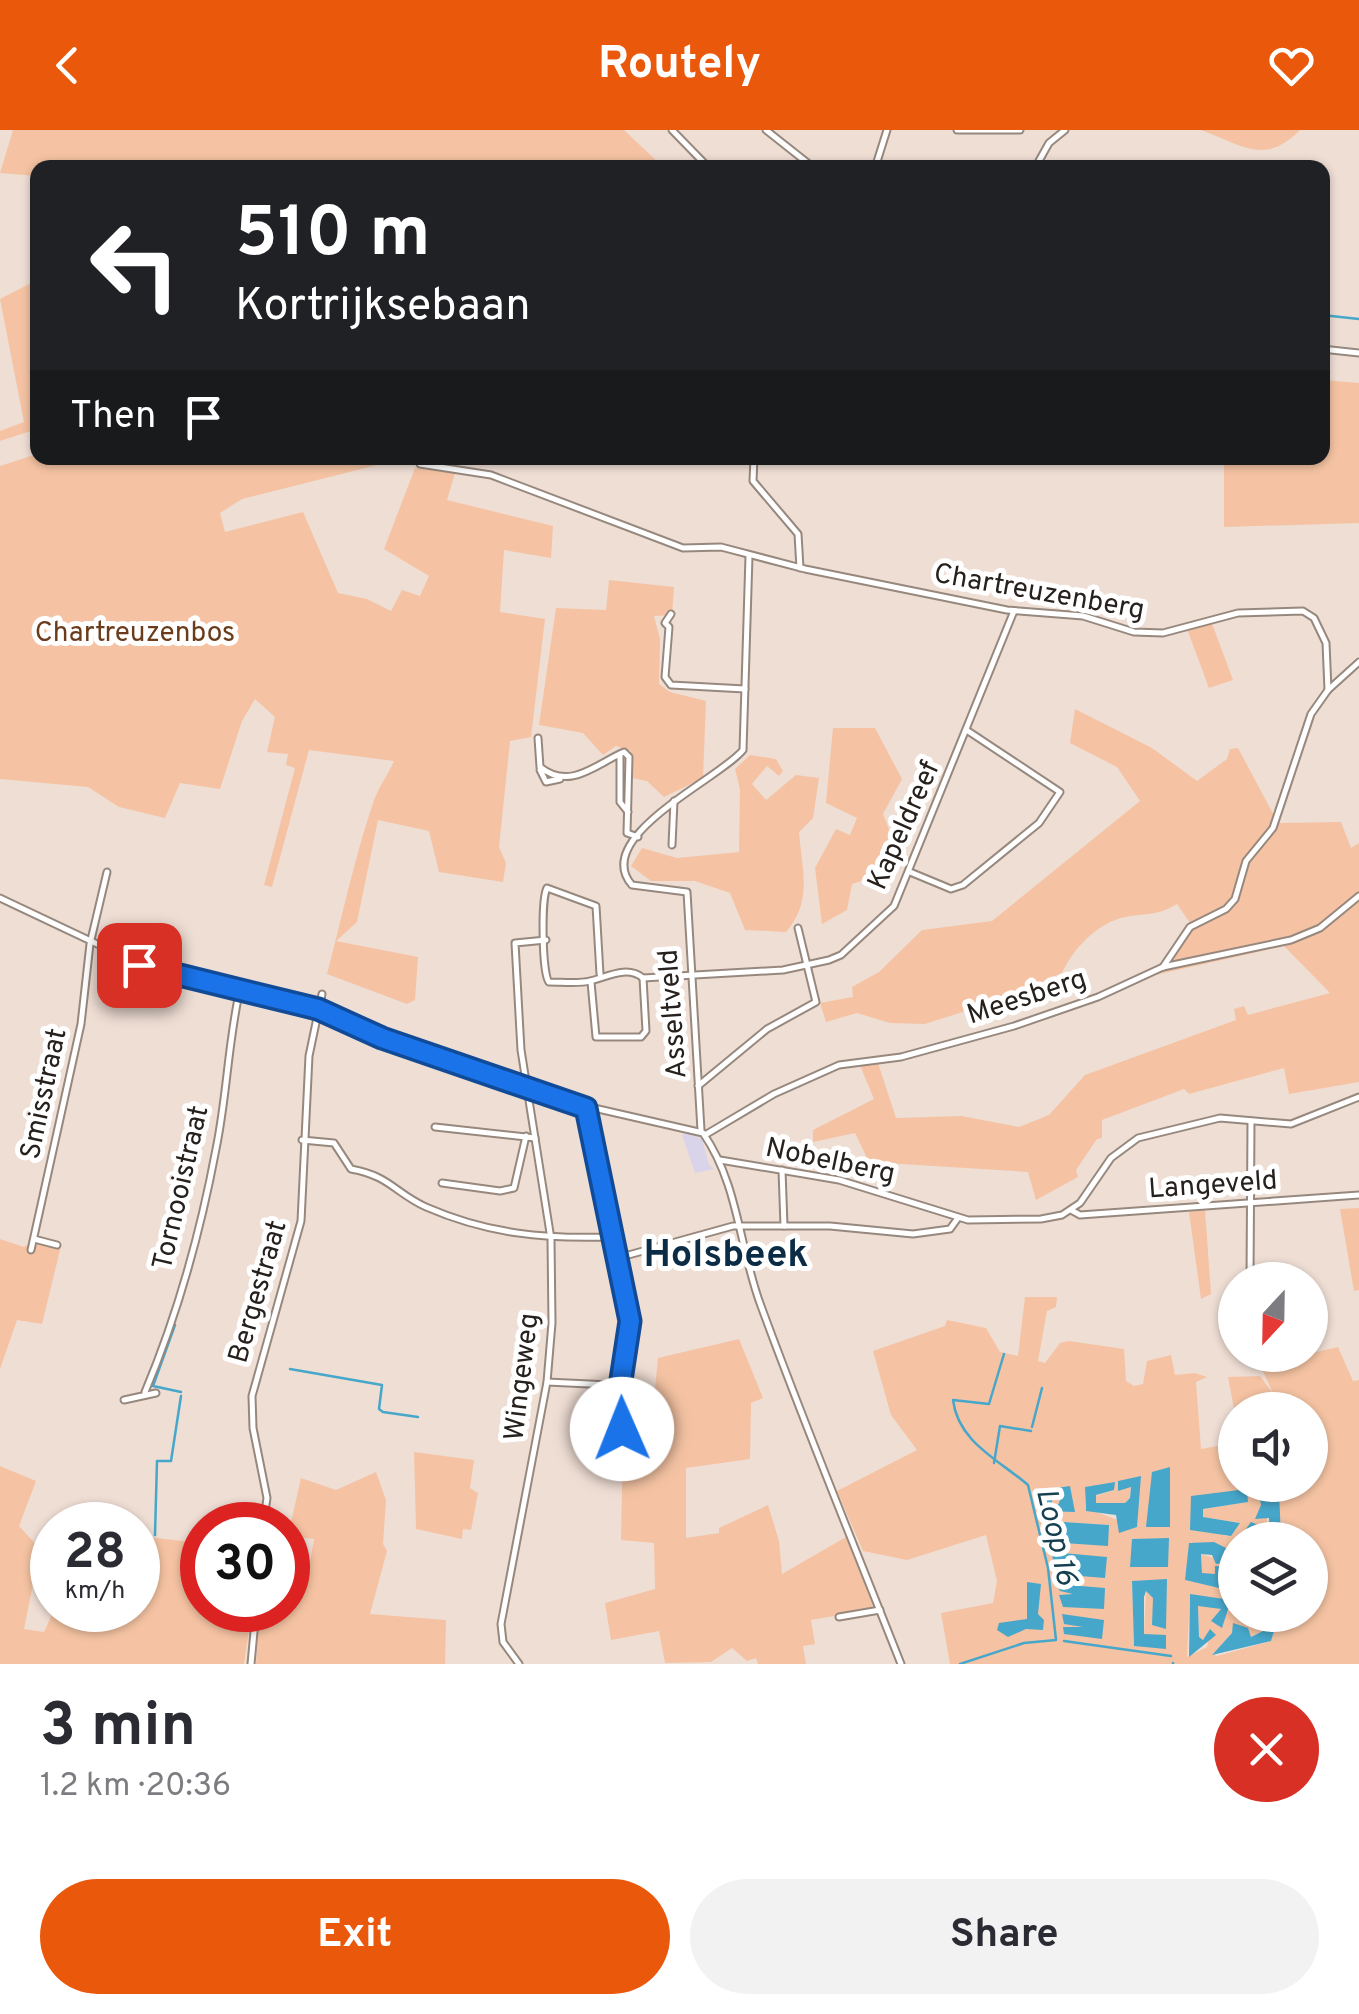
<!DOCTYPE html>
<meta charset="utf-8">
<style>
:root{--surface:#fff;--page:#f2f2f3;--text:#2b2b33;--muted:#7c7c81;--accent:#ea580c}
body{margin:0;font-family:Overpass,sans-serif;background:var(--page);color:var(--text);height:100vh;display:flex;flex-direction:column;font-size:38px;white-space:nowrap}
*{box-sizing:border-box;margin:0}
p{font-size:32px;color:var(--muted)}
.icon{flex:none;width:55px;height:55px;fill:none;stroke:currentColor;stroke-width:2;stroke-linecap:round;stroke-linejoin:round}
.map{position:relative;height:1534px;overflow:hidden}
.drawer{display:flex;flex-direction:column;background:var(--surface);flex:1}
.drawer>*{flex:none}
.top-card{position:absolute;left:30px;top:30px;width:1300px;height:305px;border-radius:20px;box-shadow:0 2px 8px #0004;background:#202124;color:#fff;overflow:hidden}
.needle{width:65px;rotate:202deg}
.tools{position:absolute;left:1218px;top:1132px;display:grid;gap:20px}
.tools a{display:grid;place-items:center;width:110px;height:110px;border-radius:50%;background:var(--surface);box-shadow:0 2px 8px #0004;font-size:50px}
.speed{position:absolute;left:30px;top:1372px;display:flex;gap:20px;font-size:50px;font-weight:700;text-align:center}
.speed>*{display:grid;place-content:center;width:130px;height:130px;border-radius:50%;background:var(--surface);box-shadow:0 2px 8px #0004;line-height:1}
.speed small{font-size:25px;font-weight:400}
.speed .limit{border:15px solid #d22;background:#fff;color:#111}
.pin{position:absolute;display:grid;place-items:center;width:85px;height:85px;color:#fff;margin:-42px;border-radius:20px;box-shadow:0 5px 15px #0006}
.me{position:absolute;width:110px;margin:-55px;rotate:359deg;stroke-linejoin:round;filter:drop-shadow(0 0 8px #0008)}
.turn{display:flex;align-items:center;gap:35px;height:210px;padding:0 40px;font-size:45px}
.turn .icon{width:130px;height:130px;stroke-width:2.5}
.turn b{display:block;font-size:70px;line-height:85px}
.then{display:flex;align-items:center;height:95px;padding:0 40px;background:#0003;gap:20px;font-size:38px}
.round{display:grid;place-items:center;flex:none;width:105px;height:105px;border-radius:52px;background:var(--page)}
.head{display:flex;align-items:center;justify-content:space-between;height:170px;padding:0 40px}
h1{font-size:60px;font-weight:700;line-height:75px}
.action{display:flex;gap:20px;margin-top:auto;padding:20px 40px}
.action a{flex:1;height:115px;border-radius:60px;background:var(--accent);color:#fff;font-size:40px;font-weight:700;line-height:115px;text-align:center}
.action a+a{background:var(--page);color:var(--text)}
header{display:flex;justify-content:space-between;align-items:center;height:130px;padding:0 40px;background:var(--accent);color:#fff;font-size:45px;font-weight:700}
.map>svg:first-child{display:block}
</style>
<header><svg class="icon" aria-label="back" viewBox="0 0 24 24"><path d="M15 5l-7 7 7 7"/></svg>Routely<svg class="icon" aria-label="heart" viewBox="0 0 24 24"><path d="M12 20l-8-8c-3-5 5-10 8-4 3-6 11-1 8 4z"/></svg></header>
<div class="map">
<svg width="1359" height="1534" viewBox="0 0 1359 1534">
<rect width="100%" height="100%" fill="#efded4"/>
<!-- education -->
<polygon fill="#dad4ea" points="688,1003 702,1009 709,1035 714,1039 695,1043 682,1005"/>
<!-- green -->
<g fill="#f5c3a3" fill-rule="evenodd">
<polygon points="13,0 624,0 663,37 38,38 37,46 0,43"/>
<path d="M1201 0H1300C1265 36 1242 15 1201 0Z"/>
<polygon points="37,150 37,299 0,311 0,301 24,292 0,169"/>
<polygon points="1323,250 1359,253 1359,393 1224,397 1224,328 1322,328"/>
<path d="M37 324 405 328 242 369 220 383 225 402 303 382 338 463 367 469 391 481 402 460 420 466 429 446 384 419 415 338 455 343 447 370 553 396 551 428 504 420 500 482 545 489 531 607 510 611 499 717 506 733 503 752 439 742 429 701 378 690 357 792 336 811 418 827 415 870 407 874 327 844C342 788 354 729 373 673 378 658 388 645 394 631L309 620 272 757 264 755 295 638 286 635 288 624 267 622 275 587 255 569 242 591 220 659 180 653 165 688 119 677 88 657 0 649V336Z"/>
<polygon points="609,450 674,457 672,485 654,486 660,509 659,554 670,562 706,571 703,648 664,667 647,651 632,648 631,621 616,616 603,625 583,603 539,595 556,478 606,480"/>
<polygon points="1211,491 1233,550 1209,558 1187,499"/>
<path d="M1075 579 1152 618 1197 651 1227 629 1230 619 1238 618 1278 693 1341 692 1351 718 1359 713V952L1289 964 1284 938 1189 964 1184 959 1102 990V1008L1097 1009 1076 1040 1078 1047 1036 1070 1028 1042 869 1032 855 1003 813 1012V1000L874 969 859 933H878L896 988 961 986 1019 997 1049 985 1085 945 1236 890 1234 879 1244 876 1248 885 1330 863 1284 816 1155 845 1190 793 1177 774C1158 786 1146 783 1125 787 1097 793 1073 819 1062 843L1000 870 925 894 890 893 857 883 826 892 820 873 853 867 852 857 879 842 922 800 992 791 1140 671 1117 637 1070 613Z"/>
<polygon points="833,598 875,598 902,649 883,684 893,709 881,745 852,754 847,780 822,794 815,738 836,699 850,705 857,688 826,673"/>
<path d="M750 625 776 629 783 641 779 646 767 636 752 654 766 670 796 645 819 648 813 688 799 702C802 740 813 771 786 802L745 800 730 763 695 751H651L631 736 642 718 677 728 739 722 740 659 735 639Z"/>
<polygon points="1359,1078 1359,1160 1354,1161 1340,1079"/>
<polygon points="1205,1080 1211,1164 1201,1169 1189,1082"/>
<polygon points="0,1109 24,1117 37,1109 61,1116 42,1194 17,1190 0,1239"/>
<path d="M1025 1167H1057L1056 1177 1047 1181 1038 1231 1045 1233 1060 1213 1069 1211 1124 1219 1126 1251 1134 1256 1143 1254 1147 1231 1171 1225 1175 1245 1195 1243 1207 1247 1196 1252 1201 1319 1235 1313V1355H1310V1280H1235V1284L1228 1247 1260 1246 1274 1265 1260 1235 1338 1217 1353 1251 1359 1250V1534H950L941 1483 993 1473 997 1451 986 1405 907 1430 863 1421 837 1361 917 1320 891 1285 873 1221 945 1196 947 1190 986 1198 1000 1222 1018 1226ZM1170 1338V1396L1147 1397ZM1103 1356 1114 1360 1095 1366V1374L1125 1373 1130 1368 1131 1356 1137 1397 1085 1378V1357ZM1261 1357 1279 1358 1281 1410H1310V1485H1279L1271 1511 1217 1526 1213 1524 1232 1503 1251 1507 1263 1501 1264 1492 1235 1485V1410L1258 1401 1265 1410 1270 1407ZM1191 1366 1247 1372 1203 1379V1387L1240 1393 1227 1406 1207 1400ZM1049 1391 1108 1395V1415L1048 1404 1060 1401H1046ZM1191 1412 1228 1432 1201 1424 1202 1444H1215V1437L1220 1438 1232 1460 1185 1450ZM1167 1450 1153 1468 1146 1461 1144 1505 1134 1516 1132 1452ZM1190 1464 1230 1480 1212 1494 1222 1479 1198 1475 1199 1507 1202 1510 1210 1504 1207 1517 1187 1527Z"/>
<polygon points="739,1209 763,1268 751,1273 750,1329 686,1338 686,1408 719,1403 719,1398 768,1375 779,1411 782,1444 846,1407 874,1479 811,1490 815,1514 803,1516 806,1534 758,1534 756,1528 747,1531 732,1518 711,1532 665,1533 659,1501 611,1510 605,1473 655,1459 654,1413 621,1410 624,1259 655,1258 658,1228"/>
<polygon points="414,1322 474,1330 470,1358 478,1363 471,1400 463,1399 462,1409 416,1399"/>
<polygon points="0,1336 36,1351 19,1396 40,1419 24,1499 44,1502 54,1480 138,1480 138,1406 192,1412 192,1421 201,1423 202,1480 252,1480 244,1534 0,1534"/>
<polygon points="376,1342 386,1370 383,1414 387,1421 370,1484 446,1490 445,1534 256,1534 260,1480 288,1480 288,1436 309,1438 314,1409 288,1406 301,1348 336,1360"/>
</g>
<!-- water -->
<g fill="#47a7ca">
<polygon points="1170,1337 1170,1397 1146,1397 1152,1342"/>
<polygon points="1141,1346 1137,1397 1119,1403 1116,1385 1086,1381 1085,1357 1115,1352 1114,1360 1096,1365 1096,1373 1125,1373 1130,1368 1131,1357 1118,1361 1118,1351"/>
<polygon points="1070,1356 1075,1382 1041,1381 1035,1360 1052,1359 1052,1374 1057,1377 1062,1366 1056,1358"/>
<polygon points="1279,1357 1281,1410 1238,1410 1251,1392 1261,1396 1265,1409 1270,1407 1269,1388 1255,1389 1261,1375 1258,1359"/>
<polygon points="1247,1359 1248,1372 1203,1379 1203,1387 1240,1393 1231,1406 1190,1400 1191,1366"/>
<polygon points="1049,1391 1109,1395 1108,1416 1049,1412 1047,1404 1060,1401 1046,1401 1045,1393"/>
<polygon points="1169,1408 1168,1437 1130,1437 1132,1409"/>
<polygon points="1214,1412 1226,1418 1229,1432 1216,1434 1212,1425 1201,1424 1202,1443 1215,1444 1215,1436 1230,1437 1232,1461 1185,1450 1189,1413"/>
<polygon points="1052,1422 1107,1427 1105,1448 1055,1444 1054,1435 1069,1434 1067,1429 1053,1431"/>
<polygon points="1167,1449 1166,1499 1152,1495 1153,1468 1146,1461 1144,1467 1144,1504 1166,1505 1166,1519 1134,1516 1132,1451"/>
<polygon points="1027,1452 1041,1454 1038,1484 1044,1490 1043,1500 1026,1499 1008,1507 997,1500 999,1493 1027,1489"/>
<polygon points="1056,1454 1105,1458 1104,1479 1063,1477 1059,1465 1073,1464 1060,1461"/>
<polygon points="1190,1464 1231,1470 1222,1498 1211,1491 1221,1479 1198,1476 1199,1507 1203,1510 1210,1499 1216,1505 1189,1527"/>
<polygon points="1062,1484 1104,1490 1102,1509 1064,1504 1063,1497 1083,1497 1064,1494"/>
<polygon points="1239,1485 1279,1485 1271,1511 1212,1525 1232,1503 1233,1493 1248,1498 1251,1507 1263,1501 1263,1492"/>
</g>
<g fill="none" stroke-linecap="round" stroke-linejoin="round">
<!-- stream -->
<g stroke="#47a7ca" stroke-width="2.5">
<polyline points="1322,185 1359,189"/>
<polyline points="175,1195 153,1256 181,1262"/>
<polyline points="290,1239 382,1255 379,1279 383,1282 418,1287"/>
<polyline points="1032,1297 1042,1258"/>
<polyline points="994,1333 1000,1296 1031,1301"/>
<polyline points="155,1405 157,1331 171,1331 181,1266"/>
<polyline points="1064,1511 1171,1526"/>
<polyline points="1173,1533 1173,1534"/>
<path d="M960 1534 1024 1513 1056 1510 1048 1438 1028 1355C999 1330 958 1312 953 1270L989 1274 1004 1224"/>
</g>
<defs>
<g id="minor">
<polyline points="672,0 709,38"/>
<polyline points="766,0 814,38"/>
<polyline points="957,0 1020,0"/>
<polyline points="875,38 887,0"/>
<polyline points="1035,38 1049,13 1065,0"/>
<polyline points="1322,219 1359,223"/>
<polyline points="754,328 753,351 798,404 800,438"/>
<polyline points="420,334 491,345 683,418 721,417 805,439 1007,480 1083,486 1134,502 1163,503 1238,483 1303,481 1314,488 1326,513 1328,560"/>
<polyline points="671,484 665,493 669,497 665,547 671,555 745,559"/>
<path d="M538 608 540 637C570 661 596 634 624 622L629 627 627 703 638 707"/>
<polyline points="620,624 620,672 628,682"/>
<polyline points="540,640 546,652 560,649"/>
<polyline points="672,715 674,671"/>
<polyline points="910,742 951,759 963,755 1039,693 1060,662 968,601"/>
<path d="M0 768 150 839 318 879 375 905 559 970 703 1003C739 1055 739 1118 761 1176 805 1296 854 1415 901 1534"/>
<polyline points="1163,837 1190,797 1226,779 1235,769 1246,731 1273,698 1311,584 1328,560 1359,532"/>
<path d="M600 844 596 776 547 758C541 769 542 844 549 852 562 852 579 854 590 851 607 847 627 835 643 848L783 840 829 830 841 825 894 776 1014 481"/>
<polyline points="591,852 596,907 641,907 646,901 643,848"/>
<polyline points="698,956 767,899 816,872 798,798"/>
<polyline points="586,978 629,1191 621,1250 622,1299"/>
<polyline points="435,997 535,1008"/>
<path d="M701 1000 687 762 632 755C590 707 721 648 743 620L749 426"/>
<polyline points="705,1005 774,964 839,935 901,927 1014,896 1098,867 1163,837 1291,810 1320,798 1359,766"/>
<path d="M302 1010 334 1013 351 1039C390 1046 395 1063 426 1077 488 1104 544 1109 610 1107"/>
<polyline points="720,1030 839,1050 968,1090 1041,1089 1062,1085 1080,1073 1111,1028 1138,1008 1220,988 1291,994 1359,967"/>
<polyline points="782,1040 784,1096"/>
<polyline points="442,1053 500,1061 514,1058 526,1006"/>
<polyline points="1071,1080 1080,1085 1359,1065"/>
<polyline points="34,1109 57,1115"/>
<polyline points="31,1120 81,894 90,814 107,742"/>
<polyline points="614,1129 733,1096 830,1096 913,1104 950,1099 958,1088"/>
<polyline points="1250,1150 1251,991"/>
<polyline points="547,1252 610,1255 621,1250"/>
<path d="M145 1262C177 1186 201 1099 216 1019 227 966 228 912 240 859"/>
<polyline points="124,1270 156,1263"/>
<polyline points="263,1395 267,1368 253,1298 252,1266 301,1091 309,926 322,864"/>
<polyline points="839,1487 880,1480"/>
<polyline points="251,1534 256,1480"/>
<polyline points="519,1534 503,1512 501,1494 547,1252 552,1193 551,1109 521,920 515,813 546,810"/>
</g>
</defs>
<!-- minor casing -->
<use href="#minor" stroke="#97887e" stroke-width="9"/>
<!-- minor -->
<use href="#minor" stroke="#fff" stroke-width="5"/>
</g>
<g fill="none" stroke-linecap="round" stroke-linejoin="round">
<defs>
<polyline id="route" points="139,835 318,879 382,908 586,978 630,1191 621,1250 622,1299"/>
</defs>
<!-- route casing -->
<use href="#route" stroke="#114b97" stroke-width="25"/>
<!-- route -->
<use href="#route" stroke="#1a73e8" stroke-width="18"/>
</g>
<g text-anchor="middle" dominant-baseline="central" stroke-width="10" stroke-linejoin="round" paint-order="stroke">
<!-- street labels -->
<g font-size="28" fill="#27211e" stroke="#fff">
<text transform="translate(1039 463) rotate(10)">Chartreuzenberg</text>
<text transform="translate(905 696) rotate(-66)">Kapeldreef</text>
<text transform="translate(1027 868) rotate(-18)">Meesberg</text>
<text transform="translate(674 884) rotate(-94)">Asseltveld</text>
<text transform="translate(45 964) rotate(-78)">Smisstraat</text>
<text transform="translate(830 1032) rotate(12)">Nobelberg</text>
<text transform="translate(1213 1056) rotate(-4)">Langeveld</text>
<text transform="translate(182 1058) rotate(-77)">Tornooistraat</text>
<text transform="translate(259 1162) rotate(-74)">Bergestraat</text>
<text transform="translate(523 1247) rotate(-83)">Wingeweg</text>
</g>
<!-- park labels -->
<g font-size="28" fill="#6a3c1b" stroke="#fff">
<text x="135" y="504">Chartreuzenbos</text>
</g>
<!-- water labels -->
<g font-size="30" font-style="italic" fill="#16404f" stroke="#fff">
<text transform="translate(1055 1407) rotate(77)">Loop 16</text>
</g>
<!-- district labels -->
<g font-size="38" font-weight="bold" fill="#0c2c46" stroke="#fff">
<text x="726" y="1126">Holsbeek</text>
</g>
</g>
</svg>
<div class="tools">
<a><svg class="needle" viewBox="-14 -14 28 28"><path d="M0-13l5 13h-10z" fill="#e53935"/><path d="M0 13l5-13h-10z" fill="#7c7c81"/></svg></a>
<a><svg class="icon" aria-label="sound" viewBox="0 0 24 24"><path d="M4 9h4l5-4v14l-5-4H4zM17 9q2 3 0 6"/></svg></a>
<a><svg class="icon" aria-label="layers" viewBox="0 0 24 24"><path d="M12 4l9 5-9 5-9-5zM3 14l9 5 9-5"/></svg></a>
</div>
<div class="speed"><div>28<small>km/h</small></div><div class="limit">30</div></div>
<div class="pin" style="left:139px;top:835px;background:#d93025"><svg class="icon" aria-label="arrive" viewBox="0 0 24 24"><path d="M6 21V4h12l-3 4 3 4H6"/></svg></div>
<svg class="me" style="left:622px;top:1299px" viewBox="-20 -20 40 40"><circle r="19" fill="#fff"/><path d="M0-13L10 11 0 6-10 11z" fill="#1a73e8"/></svg>
<div class="top-card">
<div class="turn"><svg class="icon" aria-label="left" viewBox="0 0 24 24"><path d="M17 20v-9H6M10 6l-5 5 5 5"/></svg><div><b>510 m</b>Kortrijksebaan</div></div>
<div class="then">Then<svg class="icon" aria-label="arrive" viewBox="0 0 24 24"><path d="M6 21V4h12l-3 4 3 4H6"/></svg></div>
</div>
</div>
<section class="drawer">
<div class="head"><div><h1>3 min</h1><p>1.2 km · 20:36</p></div><a class="round" style="background:#d93025;color:#fff"><svg class="icon" aria-label="close" viewBox="0 0 24 24"><path d="M6 6l12 12M18 6L6 18"/></svg></a></div>
<div class="action"><a>Exit</a><a>Share</a></div>
</section>
